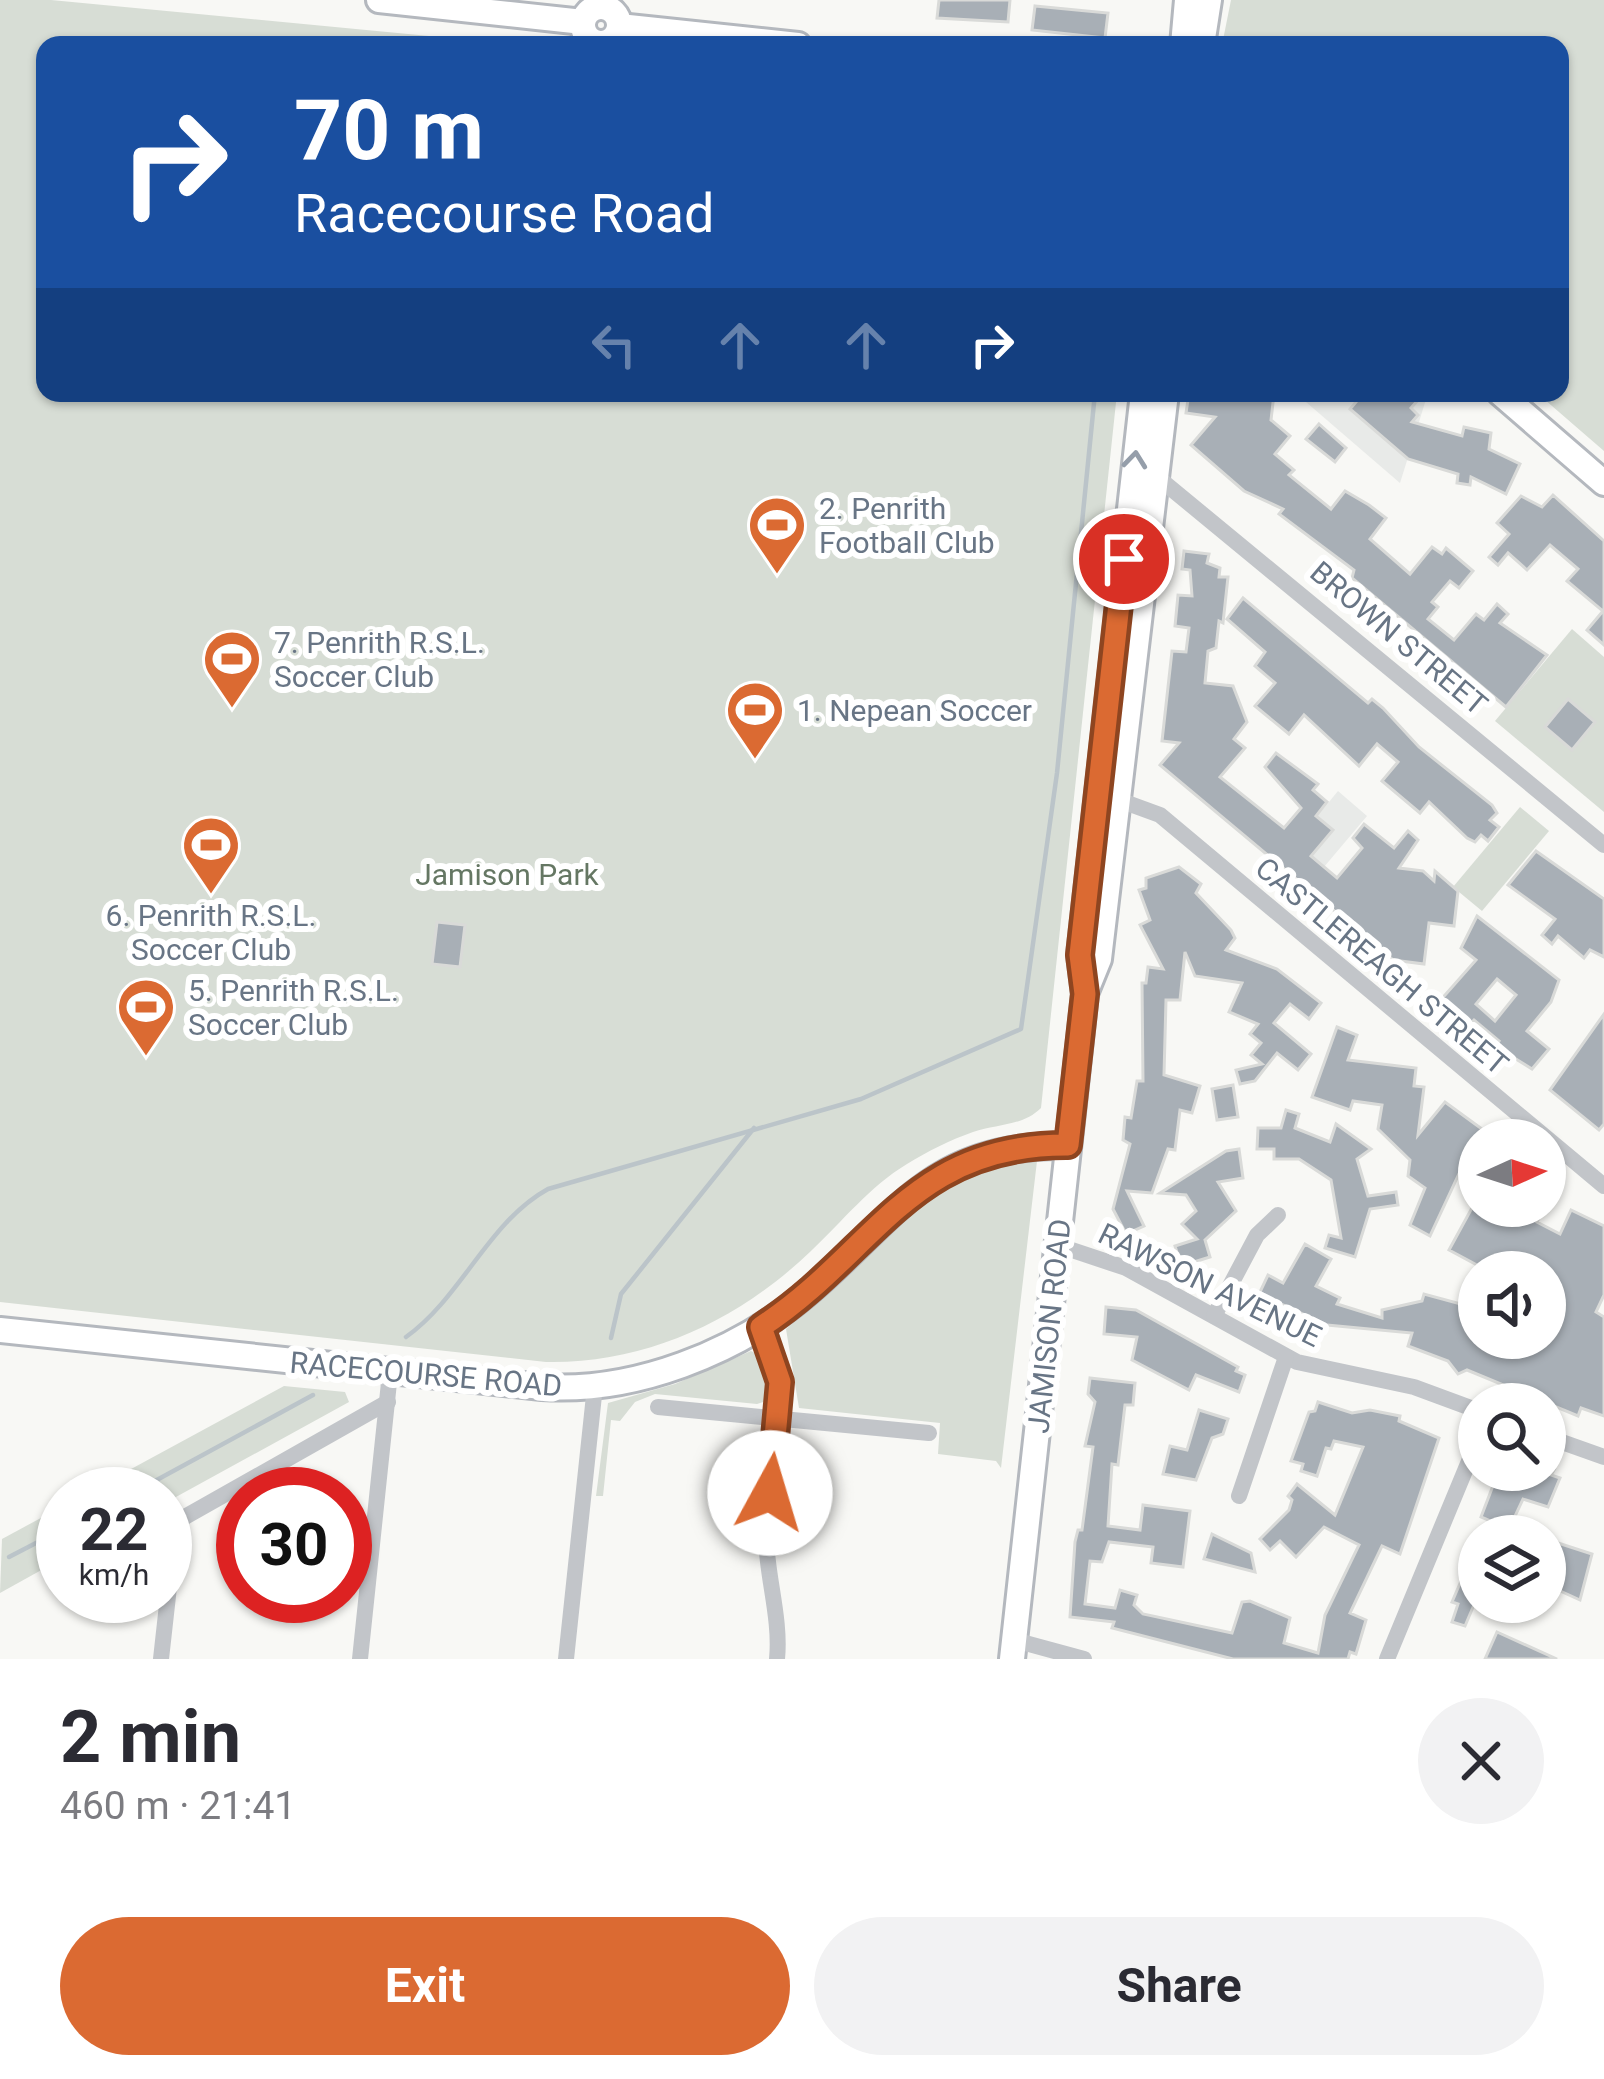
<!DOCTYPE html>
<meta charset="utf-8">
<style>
:root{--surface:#fff;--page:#f2f2f3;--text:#2b2b33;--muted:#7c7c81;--accent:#db6a32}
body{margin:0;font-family:Roboto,sans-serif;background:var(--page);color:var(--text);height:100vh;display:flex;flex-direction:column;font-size:45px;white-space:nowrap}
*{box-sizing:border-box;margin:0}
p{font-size:39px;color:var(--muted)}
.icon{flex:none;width:66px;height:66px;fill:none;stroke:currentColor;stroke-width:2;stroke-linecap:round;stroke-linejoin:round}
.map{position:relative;height:1659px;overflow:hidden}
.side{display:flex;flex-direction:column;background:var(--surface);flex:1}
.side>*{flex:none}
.banner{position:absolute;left:36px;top:36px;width:1533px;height:366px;border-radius:24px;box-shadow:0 3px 9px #0004;background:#1a4fa0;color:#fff;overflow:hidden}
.needle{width:78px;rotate:87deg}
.buttons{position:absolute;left:1458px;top:1119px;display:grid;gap:24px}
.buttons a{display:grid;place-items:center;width:108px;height:108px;border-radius:50%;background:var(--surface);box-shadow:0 3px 9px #0004;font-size:60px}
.speed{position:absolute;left:36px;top:1467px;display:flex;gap:24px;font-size:60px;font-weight:700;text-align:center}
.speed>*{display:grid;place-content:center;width:156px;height:156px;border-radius:50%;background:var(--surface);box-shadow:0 3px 9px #0004;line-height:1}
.speed small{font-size:30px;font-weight:400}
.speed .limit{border:18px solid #d22;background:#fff;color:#111}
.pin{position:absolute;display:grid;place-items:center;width:102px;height:102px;color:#fff;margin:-51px;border:6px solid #fff;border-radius:50%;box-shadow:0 3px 12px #0007}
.me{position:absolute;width:132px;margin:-66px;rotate:6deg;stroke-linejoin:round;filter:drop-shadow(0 0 9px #0008)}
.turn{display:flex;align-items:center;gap:42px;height:252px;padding:0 60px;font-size:54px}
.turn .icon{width:156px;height:156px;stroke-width:2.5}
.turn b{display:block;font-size:84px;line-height:102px}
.lanes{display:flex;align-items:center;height:114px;padding:0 60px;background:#0003;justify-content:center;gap:60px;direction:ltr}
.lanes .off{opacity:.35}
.round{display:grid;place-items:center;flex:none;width:126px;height:126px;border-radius:63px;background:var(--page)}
.overview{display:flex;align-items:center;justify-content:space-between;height:204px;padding:0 60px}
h1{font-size:72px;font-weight:700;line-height:90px}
.cta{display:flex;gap:24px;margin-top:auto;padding:24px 60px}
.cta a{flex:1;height:138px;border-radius:72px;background:var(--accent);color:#fff;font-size:48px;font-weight:700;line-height:138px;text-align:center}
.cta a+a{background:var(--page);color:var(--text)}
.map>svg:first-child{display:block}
</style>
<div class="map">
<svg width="1604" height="1659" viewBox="0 0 1604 1659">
<rect width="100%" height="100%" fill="#f8f8f5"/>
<!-- built -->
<g fill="#e8eae8">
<polygon points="1314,393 1428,393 1400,483 1306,402"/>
<polygon points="1338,791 1367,816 1297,899 1269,875"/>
</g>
<!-- green -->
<g fill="#d7ddd5">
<path d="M0 0H51L523 45H45V393H1117L1041 1108C1023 1126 997 1124 973 1132 950 1140 928 1151 907 1164 869 1187 843 1221 811 1251 739 1320 647 1364 546 1362L0 1302Z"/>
<polygon points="1231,0 1604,0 1604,451 1537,393 1560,393 1560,45 1222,45"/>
<polygon points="1572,629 1604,657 1604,812 1495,721"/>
<polygon points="1520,807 1549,831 1482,911 1453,887"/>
<path d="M1037 1161 1001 1468 996 1461 938 1454 940 1423 799 1408 786 1329C862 1268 929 1163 1037 1161Z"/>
<polygon points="751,1351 767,1359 769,1400 757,1404 655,1394 635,1402 620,1421 611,1420 603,1496 596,1496 608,1403 675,1384"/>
<polygon points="284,1386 345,1392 349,1402 165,1503 165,1494 85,1494"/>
<polygon points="63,1506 63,1558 0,1593 2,1539"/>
</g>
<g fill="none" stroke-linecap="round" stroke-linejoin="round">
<!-- stream -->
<g stroke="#bbc4c9" stroke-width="4.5">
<path d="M406 1337C462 1297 488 1222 548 1189L861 1099 1021 1029 1057 773 1095 393"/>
<polyline points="611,1338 621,1294 754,1128"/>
<polyline points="131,1494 313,1395"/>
<polyline points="9,1557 63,1529"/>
</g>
</g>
<!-- building -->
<g fill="#a8afb6" stroke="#d9dad8" stroke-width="3" fill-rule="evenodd">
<polygon points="939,0 1010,0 1008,22 937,18"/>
<polygon points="1035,6 1108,13 1105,38 1032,30"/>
<polygon points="1189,393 1274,394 1271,420 1290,436 1275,454 1294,470 1289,475 1331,509 1345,491 1369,505 1386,518 1370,539 1410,574 1432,547 1442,554 1446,548 1473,571 1459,588 1450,581 1432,602 1438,607 1428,619 1454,640 1476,614 1484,620 1497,604 1508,614 1500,623 1547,655 1506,707 1352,578 1354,570 1279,514 1283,509 1244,491 1191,445 1215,417 1186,413"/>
<polygon points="1372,393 1411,393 1418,400 1411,408 1418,415 1412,422 1462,436 1464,427 1491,433 1489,449 1520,464 1506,494 1471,477 1470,485 1457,483 1458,474 1408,459 1350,409 1362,395 1367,399"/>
<polygon points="1319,424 1346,448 1335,462 1306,439"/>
<polygon points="1553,495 1604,541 1604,645 1587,630 1603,611 1567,581 1578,569 1550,545 1527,570 1508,553 1498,565 1489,557 1509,534 1497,523 1521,496 1542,507"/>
<polygon points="1184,551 1209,554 1207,563 1220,568 1219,577 1228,577 1223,623 1219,621 1216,648 1208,651 1205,683 1233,686 1247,722 1234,739 1245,748 1220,777 1284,828 1301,808 1265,767 1276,753 1318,784 1313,790 1327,802 1316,816 1333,830 1311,856 1337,878 1362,848 1353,838 1364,824 1394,848 1408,831 1418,840 1399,868 1423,871 1434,881 1435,871 1458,891 1454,926 1429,923 1424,964 1393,960 1160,765 1179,743 1162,741 1172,651 1186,652 1189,628 1175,626 1178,595 1192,596 1190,570 1182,569"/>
<polygon points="1243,598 1368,703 1372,699 1383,708 1419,747 1492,805 1497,813 1490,820 1499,827 1488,841 1481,835 1475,842 1467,838 1429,802 1420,813 1382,781 1398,762 1377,744 1359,766 1304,715 1289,734 1255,706 1275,683 1255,666 1265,652 1227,619"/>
<polygon points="1568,699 1595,722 1572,750 1545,727"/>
<polygon points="1536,851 1604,899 1604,957 1590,950 1584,958 1558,936 1552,944 1542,935 1555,919 1508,885"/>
<polygon points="1179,867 1201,884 1196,893 1231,930 1235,938 1226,950 1277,969 1321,1003 1309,1019 1290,1004 1274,1023 1311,1054 1298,1070 1277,1053 1255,1081 1240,1084 1236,1070 1262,1064 1251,1055 1261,1043 1250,1034 1258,1024 1229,1012 1242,983 1195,976 1185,952 1180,1000 1166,1000 1164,1075 1200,1086 1192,1113 1180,1110 1175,1150 1168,1149 1152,1193 1127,1191 1144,1226 1126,1234 1113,1209 1130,1144 1123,1140 1125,1117 1131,1118 1137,1081 1143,1081 1142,983 1146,983 1148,967 1163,969 1140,925 1150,920 1139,890 1146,888 1146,878"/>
<path d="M1477 916 1559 980 1551 1002 1527 1031 1549 1049 1532 1069 1495 1046 1499 1041 1474 1020 1469 1025 1438 1003 1476 960 1461 948ZM1497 979 1516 995 1495 1021 1476 1004Z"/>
<polygon points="437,922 465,925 460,967 432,964"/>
<polygon points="1604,1014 1604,1124 1599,1130 1550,1090"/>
<polygon points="1337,1027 1357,1035 1348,1060 1416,1068 1414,1086 1424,1087 1418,1135 1445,1102 1486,1132 1470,1150 1430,1236 1410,1225 1425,1188 1408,1176 1410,1160 1378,1129 1382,1105 1353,1101 1350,1110 1312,1097"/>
<polygon points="1233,1085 1238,1117 1217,1120 1212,1089"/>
<polygon points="1286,1110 1299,1114 1295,1128 1330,1142 1336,1124 1371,1149 1357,1159 1368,1196 1396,1192 1398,1205 1370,1209 1355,1257 1325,1248 1329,1235 1341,1238 1331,1180 1299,1159 1274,1159 1274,1149 1257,1149 1258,1128 1281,1128"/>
<polygon points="1239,1149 1243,1178 1218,1182 1236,1211 1205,1240 1210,1257 1181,1266 1175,1246 1197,1239 1182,1224 1196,1211 1186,1195 1160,1193 1226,1151"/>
<polygon points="1473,1206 1545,1206 1537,1222 1560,1234 1571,1210 1604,1226 1604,1295 1596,1312 1604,1317 1604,1416 1581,1408 1578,1416 1467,1370 1458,1374 1448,1361 1408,1346 1412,1333 1327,1325 1259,1294 1268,1275 1283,1283 1305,1244 1331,1259 1316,1286 1340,1298 1337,1304 1382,1318 1382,1310 1422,1301 1424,1294 1468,1306 1478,1282 1479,1338 1545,1338 1545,1268 1523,1259 1516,1260 1510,1272 1490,1272 1449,1250"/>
<polygon points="1106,1307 1136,1310 1238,1367 1236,1371 1245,1375 1239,1392 1196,1375 1189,1390 1132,1360 1137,1337 1104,1334"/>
<polygon points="1090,1378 1135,1383 1133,1405 1125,1405 1118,1465 1112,1464 1108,1526 1140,1530 1143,1505 1190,1511 1183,1567 1151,1563 1153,1547 1109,1542 1102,1562 1090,1561 1085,1604 1115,1608 1120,1590 1137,1595 1134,1605 1143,1614 1232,1633 1242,1602 1250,1601 1290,1618 1284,1643 1318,1653 1325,1615 1359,1545 1324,1527 1296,1557 1280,1541 1270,1550 1260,1539 1289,1510 1292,1500 1288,1496 1297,1484 1335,1515 1363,1447 1334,1441 1331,1449 1326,1448 1317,1476 1301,1471 1303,1464 1291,1461 1309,1412 1315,1411 1318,1402 1352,1413 1370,1410 1400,1416 1399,1421 1439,1438 1400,1554 1382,1546 1350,1613 1366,1620 1356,1654 1350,1652 1348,1659 1233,1659 1112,1628 1114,1622 1070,1617 1075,1542 1078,1530 1082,1530 1093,1447 1085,1446 1095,1402 1088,1394"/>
<polygon points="1199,1410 1228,1419 1223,1434 1212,1438 1196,1480 1163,1474 1170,1446 1187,1450"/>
<polygon points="1499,1470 1554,1470 1551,1475 1560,1478 1548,1507 1523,1499 1509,1529 1481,1517"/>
<polygon points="1212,1534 1251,1553 1255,1572 1204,1559"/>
<polygon points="1479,1539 1479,1593 1465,1626 1452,1622 1458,1604 1452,1602"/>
<polygon points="1555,1542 1592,1554 1580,1600 1545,1584 1545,1566"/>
<polygon points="1497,1632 1557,1659 1485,1659"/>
</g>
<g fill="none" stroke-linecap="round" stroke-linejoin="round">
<defs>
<g id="secondary">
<polyline points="379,0 583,22"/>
<circle cx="601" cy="25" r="18"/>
<polyline points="619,26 798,45"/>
<polyline points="1183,45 1187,0"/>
<polyline points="1202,45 1209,0"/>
<polyline points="1500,393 1604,483"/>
<polyline points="1086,991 1099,959 1166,393"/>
<path d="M0 1330 542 1387C634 1393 736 1353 806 1294 898 1217 929 1143 1068 1146"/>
<polyline points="1012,1659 1085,994 1080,955 1143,393"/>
</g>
</defs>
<!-- secondary casing -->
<use href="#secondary" stroke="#b4b8be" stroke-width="30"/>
<!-- street -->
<g stroke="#c2c5c9" stroke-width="16">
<polyline points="599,7 600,0"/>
<polyline points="1156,476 1604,845"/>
<polyline points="1119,800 1160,815 1604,1186"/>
<polyline points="1057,1245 1126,1268 1297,1362 1414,1387 1479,1411"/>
<polyline points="1214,1316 1257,1235 1278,1215"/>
<path d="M761 1327C797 1402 764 1461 766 1538 767 1578 781 1619 777 1659"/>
<polyline points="658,1407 929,1433"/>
<polyline points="1545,1436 1604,1457"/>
<polyline points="1239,1496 1286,1357"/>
<polyline points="1014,1640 1084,1659"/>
<polyline points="161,1659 174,1542 183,1518 388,1402"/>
<polyline points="360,1659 390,1373"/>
<polyline points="566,1659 595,1386"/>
<polyline points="1387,1659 1479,1437"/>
</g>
<!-- secondary -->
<use href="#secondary" stroke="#fff" stroke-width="24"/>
</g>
<!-- one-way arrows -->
<defs><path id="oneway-chevron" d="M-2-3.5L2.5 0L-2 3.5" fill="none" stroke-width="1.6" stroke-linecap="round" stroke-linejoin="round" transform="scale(3)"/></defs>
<use stroke="#959eaa" href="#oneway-chevron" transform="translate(1135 460) rotate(-84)"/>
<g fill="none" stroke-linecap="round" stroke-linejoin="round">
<defs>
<path id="route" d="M770 1493 780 1382 761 1327C875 1253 909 1144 1068 1145L1085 994 1080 955 1124 559"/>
</defs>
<!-- route casing -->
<use href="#route" stroke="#8e4520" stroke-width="30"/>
<!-- route -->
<use href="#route" stroke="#db6a32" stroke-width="21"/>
</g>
<!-- icons -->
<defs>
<symbol id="stadium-pin" viewBox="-11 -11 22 30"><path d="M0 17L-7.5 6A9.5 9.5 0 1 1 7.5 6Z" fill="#db6a32" stroke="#fff"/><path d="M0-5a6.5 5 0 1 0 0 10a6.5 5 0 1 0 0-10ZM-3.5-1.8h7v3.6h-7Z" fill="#fff"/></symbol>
</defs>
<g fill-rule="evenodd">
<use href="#stadium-pin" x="744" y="492" width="66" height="90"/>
<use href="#stadium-pin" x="199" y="626" width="66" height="90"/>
<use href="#stadium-pin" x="722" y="677" width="66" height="90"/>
<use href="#stadium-pin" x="178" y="812" width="66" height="90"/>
<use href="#stadium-pin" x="113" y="974" width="66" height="90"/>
</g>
<g text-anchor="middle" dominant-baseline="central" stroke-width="12" stroke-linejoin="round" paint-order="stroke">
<!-- poi labels -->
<g font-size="30" fill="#687585" stroke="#fff" text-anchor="start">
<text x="819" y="508">2. Penrith<tspan x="819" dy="34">Football Club</tspan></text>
<text x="274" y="642">7. Penrith R.S.L.<tspan x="274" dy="34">Soccer Club</tspan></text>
<text x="797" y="710">1. Nepean Soccer</text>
<text x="211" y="915" text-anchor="middle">6. Penrith R.S.L.<tspan x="211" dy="34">Soccer Club</tspan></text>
<text x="188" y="990">5. Penrith R.S.L.<tspan x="188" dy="34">Soccer Club</tspan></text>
</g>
<!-- street labels -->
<g font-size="30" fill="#687585" stroke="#fff">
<text transform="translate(1399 638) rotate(40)">BROWN STREET</text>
<text transform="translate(1382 966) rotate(40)">CASTLEREAGH STREET</text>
<text transform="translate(1210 1285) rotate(26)">RAWSON AVENUE</text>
<text transform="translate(1049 1326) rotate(-84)">JAMISON ROAD</text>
<text transform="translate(426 1374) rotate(5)">RACECOURSE ROAD</text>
</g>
<!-- park labels -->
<g font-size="30" fill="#657763" stroke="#fff">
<text x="507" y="874">Jamison Park</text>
</g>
</g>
</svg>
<div class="buttons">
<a><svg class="needle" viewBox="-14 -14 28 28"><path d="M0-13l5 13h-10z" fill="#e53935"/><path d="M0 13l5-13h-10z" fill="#7c7c81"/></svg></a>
<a><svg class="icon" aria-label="sound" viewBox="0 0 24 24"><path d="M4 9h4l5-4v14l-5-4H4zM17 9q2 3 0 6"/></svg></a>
<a><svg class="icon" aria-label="search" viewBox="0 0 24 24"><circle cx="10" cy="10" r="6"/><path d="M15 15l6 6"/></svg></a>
<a><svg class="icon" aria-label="layers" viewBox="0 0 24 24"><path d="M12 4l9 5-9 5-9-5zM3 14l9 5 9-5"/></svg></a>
</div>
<div class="speed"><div>22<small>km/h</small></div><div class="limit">30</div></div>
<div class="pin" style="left:1124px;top:559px;background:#d93025"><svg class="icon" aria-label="arrive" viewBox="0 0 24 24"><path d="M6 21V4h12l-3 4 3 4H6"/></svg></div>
<svg class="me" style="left:770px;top:1493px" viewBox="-20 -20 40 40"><circle r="19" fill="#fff"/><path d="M0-13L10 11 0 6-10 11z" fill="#db6a32"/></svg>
<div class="banner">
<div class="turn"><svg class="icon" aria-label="right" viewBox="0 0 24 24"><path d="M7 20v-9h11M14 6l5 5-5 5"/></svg><div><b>70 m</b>Racecourse Road</div></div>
<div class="lanes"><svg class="icon off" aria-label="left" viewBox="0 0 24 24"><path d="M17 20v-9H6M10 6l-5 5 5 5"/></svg><svg class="icon off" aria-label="ahead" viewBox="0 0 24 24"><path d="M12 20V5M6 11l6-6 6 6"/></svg><svg class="icon off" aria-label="ahead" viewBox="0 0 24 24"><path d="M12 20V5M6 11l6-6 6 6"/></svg><svg class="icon" aria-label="right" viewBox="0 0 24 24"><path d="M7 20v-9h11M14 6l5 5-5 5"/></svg></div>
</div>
</div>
<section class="side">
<div class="overview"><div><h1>2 min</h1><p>460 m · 21:41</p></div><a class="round"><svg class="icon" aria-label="close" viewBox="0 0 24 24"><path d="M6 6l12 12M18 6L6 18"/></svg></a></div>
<div class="cta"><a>Exit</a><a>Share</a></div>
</section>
